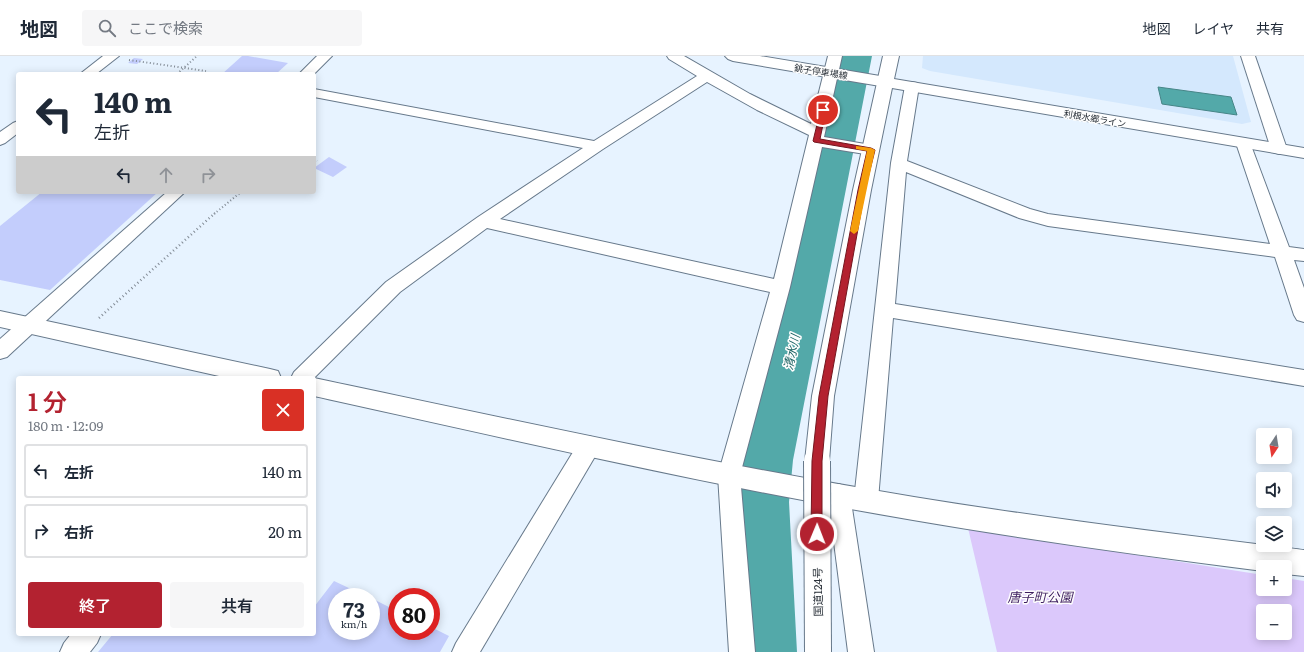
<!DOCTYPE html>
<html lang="ja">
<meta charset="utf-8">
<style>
:root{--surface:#fff;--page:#f6f6f7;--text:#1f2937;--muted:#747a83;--line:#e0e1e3;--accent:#b32230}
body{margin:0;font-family:Literata,"Noto Sans JP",serif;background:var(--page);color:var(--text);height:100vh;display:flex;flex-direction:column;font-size:15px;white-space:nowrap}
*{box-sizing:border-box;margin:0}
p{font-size:13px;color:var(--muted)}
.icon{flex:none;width:22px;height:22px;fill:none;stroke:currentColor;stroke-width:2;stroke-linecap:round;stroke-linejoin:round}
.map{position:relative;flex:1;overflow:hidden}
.side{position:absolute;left:16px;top:320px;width:300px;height:260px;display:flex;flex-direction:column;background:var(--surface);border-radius:4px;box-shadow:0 2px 10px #0003}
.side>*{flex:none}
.guide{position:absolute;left:16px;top:16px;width:300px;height:122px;border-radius:4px;box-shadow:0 2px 10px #0003;background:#fff;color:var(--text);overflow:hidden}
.needle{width:26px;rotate:192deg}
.controls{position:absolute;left:1256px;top:372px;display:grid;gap:8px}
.controls a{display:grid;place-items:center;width:36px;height:36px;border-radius:4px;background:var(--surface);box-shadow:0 2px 10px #0003;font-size:20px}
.speed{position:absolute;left:328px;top:532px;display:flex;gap:8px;font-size:20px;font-weight:700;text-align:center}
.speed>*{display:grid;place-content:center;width:52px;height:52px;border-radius:50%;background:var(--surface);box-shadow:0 2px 10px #0003;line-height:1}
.speed small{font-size:10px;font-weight:400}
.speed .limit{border:6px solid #d22;background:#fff;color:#111}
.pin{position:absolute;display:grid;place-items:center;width:34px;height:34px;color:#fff;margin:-17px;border:2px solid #fff;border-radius:50%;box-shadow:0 1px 4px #0007}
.me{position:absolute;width:44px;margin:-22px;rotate:1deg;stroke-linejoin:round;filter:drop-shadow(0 0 3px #0008)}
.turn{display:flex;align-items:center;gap:14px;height:84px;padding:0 12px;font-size:18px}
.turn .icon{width:52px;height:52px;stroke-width:2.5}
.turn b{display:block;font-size:28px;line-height:34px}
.lanes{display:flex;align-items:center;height:38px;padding:0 12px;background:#0003;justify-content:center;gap:20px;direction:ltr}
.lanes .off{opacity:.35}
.round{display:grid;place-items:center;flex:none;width:42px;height:42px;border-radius:4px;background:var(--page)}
.headline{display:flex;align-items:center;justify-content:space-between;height:68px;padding:0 12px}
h1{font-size:24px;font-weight:600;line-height:30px;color:var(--accent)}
.button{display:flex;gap:8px;margin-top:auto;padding:8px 12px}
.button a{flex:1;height:46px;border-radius:4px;background:var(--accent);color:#fff;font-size:16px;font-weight:600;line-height:46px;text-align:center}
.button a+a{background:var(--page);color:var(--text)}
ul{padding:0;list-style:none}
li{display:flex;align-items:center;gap:12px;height:54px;margin:0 8px 6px;padding:0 4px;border:2px solid var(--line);border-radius:4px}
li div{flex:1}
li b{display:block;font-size:15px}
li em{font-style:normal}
header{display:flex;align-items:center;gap:24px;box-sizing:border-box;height:56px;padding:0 20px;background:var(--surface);border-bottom:1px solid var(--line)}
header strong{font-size:19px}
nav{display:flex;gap:22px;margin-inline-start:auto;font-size:14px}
.search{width:280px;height:36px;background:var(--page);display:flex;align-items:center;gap:10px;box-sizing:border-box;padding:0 14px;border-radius:4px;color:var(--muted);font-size:15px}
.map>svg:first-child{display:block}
</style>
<header>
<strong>地図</strong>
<div class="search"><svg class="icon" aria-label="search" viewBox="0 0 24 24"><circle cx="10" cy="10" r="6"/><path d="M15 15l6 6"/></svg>ここで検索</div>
<nav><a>地図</a><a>レイヤ</a><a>共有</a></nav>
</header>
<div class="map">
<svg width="1304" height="596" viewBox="0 0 1304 596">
<rect width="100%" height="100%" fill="#e7f3ff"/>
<!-- built -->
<polygon fill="#d4e8fd" points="923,0 1233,0 1251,66 1242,68 930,15 922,12"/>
<!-- green -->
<path fill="#dbc8fb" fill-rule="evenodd" d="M968 472 1263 519V533H1285V522L1304 525V596H997ZM1263 555H1285V577H1263Z"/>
<!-- water -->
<polygon fill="#53a9a9" stroke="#468587" points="1158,31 1231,41 1237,59 1162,48"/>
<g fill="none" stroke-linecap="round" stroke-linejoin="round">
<!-- river -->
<polygon fill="#53a9a9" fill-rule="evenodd" points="840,0 872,0 793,404 789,446 797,596 735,596 735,446 741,404"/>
</g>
<!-- building -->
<g fill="#c3cdfc">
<polygon points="242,0 248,0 288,7 276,18 222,18"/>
<polygon points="134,2 143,3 137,8 128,7"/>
<polygon points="329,101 347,111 333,121 314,112"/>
<polygon points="42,136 158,136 50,234 0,224 0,170"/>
<polygon points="334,525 368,541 337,541 337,575 371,575 371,542 397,555 397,575 431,575 431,571 449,580 440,596 98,596 113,578 314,578 314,551"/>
</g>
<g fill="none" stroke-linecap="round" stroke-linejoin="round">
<defs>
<g id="street">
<polygon points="103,0 119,0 96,18 80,18"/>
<polygon points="317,0 332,0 314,18 299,18"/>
<path d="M667 0H684L750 38 811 68 828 0H842L824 81 871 89 877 91 879 94 877 97 871 99 822 91 790 231 740 419 755 596H729L718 419 770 236 487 172 400 236 314 322H291L294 316 386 226 478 161 583 92 314 41V33L594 85 697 20 669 3ZM707 26 757 54 809 79 774 223 500 163 603 93Z"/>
<polygon points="1241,0 1255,0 1287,93 1285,96 1279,98 1273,96 1271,93"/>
<polygon points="912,26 917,27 919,30 907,105 1030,153 1048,158 1270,188 1236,87 1239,84 1244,82 1249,84 1289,191 1304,193 1304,205 1294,204 1304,232 1304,266 1297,264 1294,259 1275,201 1048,170 1019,162 906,116 895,248 1304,314 1304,330 893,262 878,444 874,452 866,455 858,452 854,444 891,107 905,30 907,27"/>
<polygon points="18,65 18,77 5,87 0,89 0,76 13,67"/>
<polygon points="167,136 185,136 7,301 0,303 0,283"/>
<polygon points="589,380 597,383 600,390 597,397 480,596 452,596 456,587 581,383"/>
<polygon points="839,428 847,432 850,439 874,596 848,596 828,439 831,432"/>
<polygon points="71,578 101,578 97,587 90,596 60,596 64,587"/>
</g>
<g id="secondary">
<polygon points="0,255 270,313 278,315 281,322 228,322 0,271"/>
<path d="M313 322H314C513 364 713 408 914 441 1043 462 1174 478 1304 494V520L1285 518V511H1263V515C1146 500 1029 484 913 464 712 430 513 384 314 340Z"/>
</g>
<polygon id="primary" points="725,0 760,0 886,21 892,23 894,26 892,29 886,31 733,5 728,3"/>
<polygon id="highway" points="883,0 899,0 894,23 1304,92 1304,102 892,32 871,134 834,340 829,405 826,413 817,416 808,413 805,405 812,340 853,134"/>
</defs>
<!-- street casing -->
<use href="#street" stroke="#67798b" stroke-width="2"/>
<!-- secondary casing -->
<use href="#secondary" stroke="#67798b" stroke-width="2"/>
<!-- primary casing -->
<use href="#primary" stroke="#67798b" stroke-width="2"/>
<!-- highway casing -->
<use href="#highway" stroke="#67798b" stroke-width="2"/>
<!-- path-far1 -->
<g stroke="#828b95" stroke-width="2" stroke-dasharray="1 2.5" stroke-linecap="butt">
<polyline points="129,4 206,15"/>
<polyline points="177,18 197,0"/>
<polyline points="314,103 317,105"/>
<polyline points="214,158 241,136"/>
</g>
<!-- path -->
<polyline stroke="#828b95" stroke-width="2.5" stroke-dasharray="1 3" stroke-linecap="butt" points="99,262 215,157"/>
<!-- street -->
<use href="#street" fill="#fff" fill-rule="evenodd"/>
<!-- secondary -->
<use href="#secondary" fill="#fff" fill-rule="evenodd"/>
<!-- primary -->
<use href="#primary" fill="#fff" fill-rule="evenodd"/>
<!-- highway -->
<use href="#highway" fill="#fff" fill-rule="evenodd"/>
<defs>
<polyline id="highway-bridge" points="817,405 818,596"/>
</defs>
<!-- highway-bridge casing -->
<use href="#highway-bridge" stroke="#67798b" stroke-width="28" stroke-linecap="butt"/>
<!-- highway-bridge -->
<use href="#highway-bridge" stroke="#fff" stroke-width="26"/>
</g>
<!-- route -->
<polygon fill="#b32230" stroke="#74161f" points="821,52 826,54 820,83 871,92 875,94 865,134 828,340 822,405 822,478 821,482 817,483 813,482 811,478 812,405 819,340 858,134 867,95 814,86 813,85"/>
<!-- slow -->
<polygon fill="#f59e0b" points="856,90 871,92 875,94 858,175 854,178 850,175 867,95 856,93"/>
<g text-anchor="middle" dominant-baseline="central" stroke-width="3" stroke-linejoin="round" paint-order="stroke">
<!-- far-street labels -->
<g font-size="9" fill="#293038" stroke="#fefefe">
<text transform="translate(821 15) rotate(9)">銚子停車場線</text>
<text transform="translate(1095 62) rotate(10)">利根水郷ライン</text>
</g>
<!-- street labels -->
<g font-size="11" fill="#293038" stroke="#fefefe">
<text transform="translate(817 536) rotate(-91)">国道124号</text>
</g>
<!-- water labels -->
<g font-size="12" font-style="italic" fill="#1d6464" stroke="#fefefe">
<text transform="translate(791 296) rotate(-78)">清水川</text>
</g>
<!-- near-park labels -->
<g font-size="13" font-style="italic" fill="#3d1d5f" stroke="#fefefe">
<text x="1040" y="540">唐子町公園</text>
</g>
</g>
</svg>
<div class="controls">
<a><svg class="needle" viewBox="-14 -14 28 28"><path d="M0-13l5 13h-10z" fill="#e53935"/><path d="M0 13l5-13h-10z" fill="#747a83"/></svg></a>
<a><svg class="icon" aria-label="sound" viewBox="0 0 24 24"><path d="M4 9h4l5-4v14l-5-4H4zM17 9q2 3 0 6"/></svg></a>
<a><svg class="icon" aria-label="layers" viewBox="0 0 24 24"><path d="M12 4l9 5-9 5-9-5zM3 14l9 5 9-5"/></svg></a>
<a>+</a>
<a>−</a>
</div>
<div class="speed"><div>73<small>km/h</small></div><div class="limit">80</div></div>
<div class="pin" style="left:823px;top:54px;background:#d93025"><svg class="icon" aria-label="arrive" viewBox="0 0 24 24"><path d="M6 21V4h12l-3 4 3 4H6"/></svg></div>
<svg class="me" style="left:817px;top:478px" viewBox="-20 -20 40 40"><circle r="17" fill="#b32230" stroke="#fff" stroke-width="3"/><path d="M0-11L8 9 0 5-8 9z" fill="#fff"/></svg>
<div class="guide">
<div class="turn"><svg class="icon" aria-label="left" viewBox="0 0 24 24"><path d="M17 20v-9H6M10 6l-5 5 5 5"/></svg><div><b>140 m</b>左折</div></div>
<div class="lanes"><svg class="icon" aria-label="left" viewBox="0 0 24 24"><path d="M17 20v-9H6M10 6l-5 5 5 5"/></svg><svg class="icon off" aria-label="ahead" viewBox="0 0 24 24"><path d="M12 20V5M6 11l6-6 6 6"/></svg><svg class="icon off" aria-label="right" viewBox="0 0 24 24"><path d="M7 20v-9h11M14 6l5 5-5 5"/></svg></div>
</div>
<section class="side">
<div class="headline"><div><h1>1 分</h1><p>180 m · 12:09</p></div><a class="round" style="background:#d93025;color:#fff"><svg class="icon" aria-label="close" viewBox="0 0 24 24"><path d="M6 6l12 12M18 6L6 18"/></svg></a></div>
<ul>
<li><svg class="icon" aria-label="left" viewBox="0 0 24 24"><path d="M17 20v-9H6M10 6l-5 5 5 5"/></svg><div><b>左折</b></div><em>140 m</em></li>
<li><svg class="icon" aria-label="right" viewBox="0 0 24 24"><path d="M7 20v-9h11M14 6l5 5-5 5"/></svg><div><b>右折</b></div><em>20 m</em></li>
</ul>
<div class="button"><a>終了</a><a>共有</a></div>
</section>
</div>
